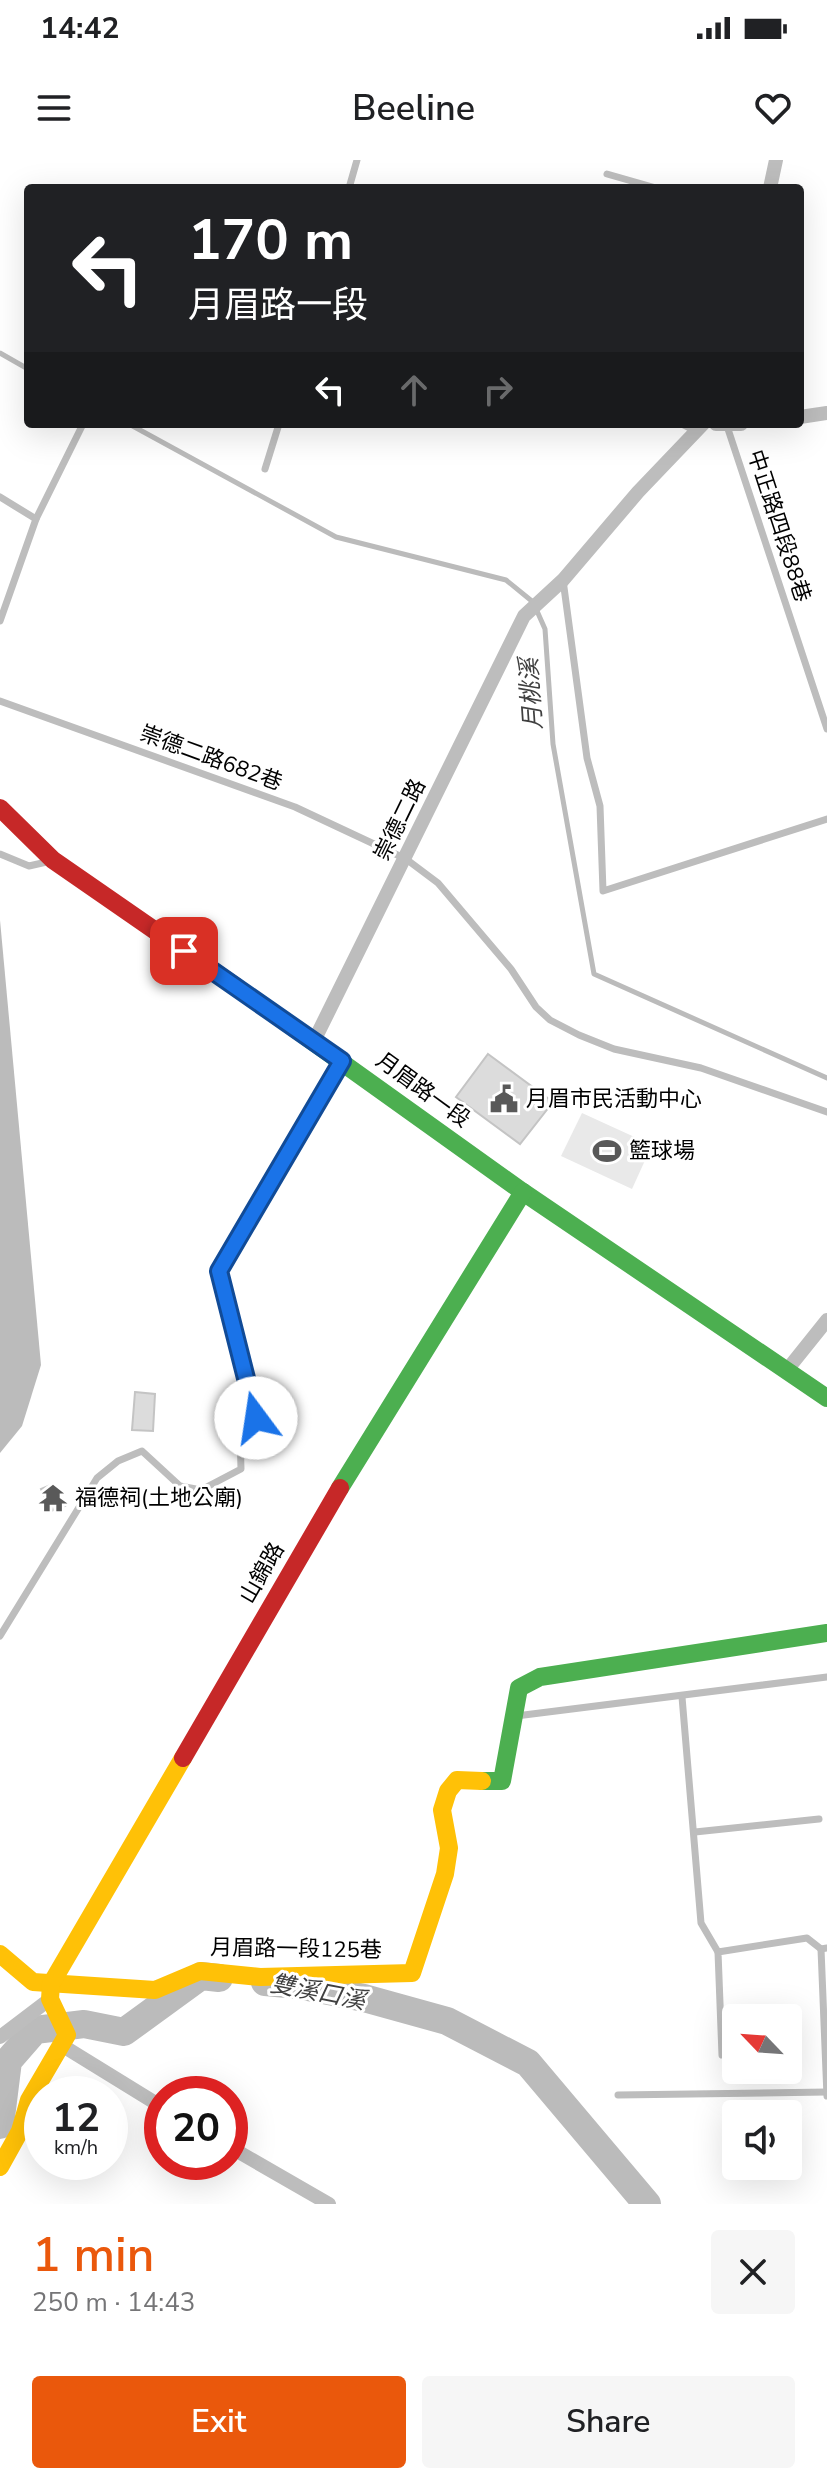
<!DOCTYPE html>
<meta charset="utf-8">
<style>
:root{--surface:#fff;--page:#f6f6f6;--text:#202124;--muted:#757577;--accent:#ea580c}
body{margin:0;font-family:"Nunito Sans","Noto Sans TC",sans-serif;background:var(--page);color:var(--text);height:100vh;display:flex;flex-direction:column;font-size:30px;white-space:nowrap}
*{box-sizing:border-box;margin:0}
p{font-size:26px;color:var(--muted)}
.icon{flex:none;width:44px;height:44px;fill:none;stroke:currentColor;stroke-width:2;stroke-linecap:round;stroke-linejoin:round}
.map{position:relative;height:2044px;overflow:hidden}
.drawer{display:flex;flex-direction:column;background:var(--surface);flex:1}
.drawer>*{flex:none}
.guide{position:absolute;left:24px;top:24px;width:780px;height:244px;border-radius:8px;box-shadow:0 8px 32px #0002;background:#202124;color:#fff;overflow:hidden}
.needle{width:52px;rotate:295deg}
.tools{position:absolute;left:722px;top:1844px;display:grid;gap:16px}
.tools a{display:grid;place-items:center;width:80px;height:80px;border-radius:8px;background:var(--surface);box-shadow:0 8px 32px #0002;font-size:40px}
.speed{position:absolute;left:24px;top:1916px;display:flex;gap:16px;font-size:40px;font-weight:700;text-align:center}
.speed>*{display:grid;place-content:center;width:104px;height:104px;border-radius:50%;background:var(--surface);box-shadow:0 8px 32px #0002;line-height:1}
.speed small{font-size:20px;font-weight:400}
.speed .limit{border:12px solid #d22;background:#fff;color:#111}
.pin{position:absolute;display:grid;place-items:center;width:68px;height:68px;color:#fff;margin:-34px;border-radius:16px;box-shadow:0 4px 12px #0006}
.me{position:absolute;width:88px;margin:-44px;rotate:346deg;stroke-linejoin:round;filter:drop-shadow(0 0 6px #0008)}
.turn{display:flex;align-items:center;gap:28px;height:168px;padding:0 32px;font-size:36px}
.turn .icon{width:104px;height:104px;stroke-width:2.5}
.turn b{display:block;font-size:56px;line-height:68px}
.lanes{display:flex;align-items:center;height:76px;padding:0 32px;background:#0003;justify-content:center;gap:40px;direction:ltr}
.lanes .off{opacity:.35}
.round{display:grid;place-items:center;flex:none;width:84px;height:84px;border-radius:8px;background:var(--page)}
.headline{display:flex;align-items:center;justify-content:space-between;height:136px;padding:0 32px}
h1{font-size:48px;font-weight:600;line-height:60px;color:var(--accent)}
.action{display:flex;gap:16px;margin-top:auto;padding:16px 32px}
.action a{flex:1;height:92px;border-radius:8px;background:var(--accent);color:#fff;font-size:32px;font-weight:600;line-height:92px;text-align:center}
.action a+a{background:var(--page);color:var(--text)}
.status{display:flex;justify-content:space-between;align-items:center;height:56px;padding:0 40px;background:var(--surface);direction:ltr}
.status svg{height:22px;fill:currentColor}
header{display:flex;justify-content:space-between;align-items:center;height:104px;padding:0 32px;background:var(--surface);font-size:36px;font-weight:600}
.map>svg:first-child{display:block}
</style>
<div class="status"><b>14:42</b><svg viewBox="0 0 49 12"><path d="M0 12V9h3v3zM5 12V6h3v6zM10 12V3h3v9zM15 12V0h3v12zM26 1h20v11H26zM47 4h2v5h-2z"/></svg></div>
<header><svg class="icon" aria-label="menu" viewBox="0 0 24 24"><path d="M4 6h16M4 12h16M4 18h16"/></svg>Beeline<svg class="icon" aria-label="heart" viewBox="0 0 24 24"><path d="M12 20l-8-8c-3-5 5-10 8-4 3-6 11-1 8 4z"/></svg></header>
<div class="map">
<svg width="827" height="2044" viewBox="0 0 827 2044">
<rect width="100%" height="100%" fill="#fff"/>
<!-- green -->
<polygon fill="#e9e9e9" points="582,953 652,985 632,1029 561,996"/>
<!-- water -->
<polygon fill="#bbb" points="0,760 41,1205 22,1266 0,1293"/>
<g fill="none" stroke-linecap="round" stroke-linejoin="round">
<!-- stream -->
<g stroke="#bbb" stroke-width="5">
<polyline points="0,193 28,209"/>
<polyline points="129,264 336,377 506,420 533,442 545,469 553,584 594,814 827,918"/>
</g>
<!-- river -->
<g stroke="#bbb" stroke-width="28">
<polyline points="265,1822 298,1825 364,1838 447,1861 528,1903 647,2044"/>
<polyline points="0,1965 8,1901 35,1870 84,1864 124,1872 201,1816 219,1818"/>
</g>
</g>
<!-- building -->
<g fill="#dcdcdc" stroke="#c4c4c4" stroke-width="2">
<polygon points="488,894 553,942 520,984 456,937"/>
<polygon points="135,1232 155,1234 153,1271 132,1270"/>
<polygon points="53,1324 65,1346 51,1351 41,1329"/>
</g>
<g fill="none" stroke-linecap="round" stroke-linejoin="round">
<!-- lane -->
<g stroke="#bdbdbd" stroke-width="7">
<polyline points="607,14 656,28"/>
<polyline points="349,28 357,0"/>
<polyline points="682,264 694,270"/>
<polyline points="727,266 827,569"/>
<polyline points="265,309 279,264"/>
<polyline points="0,337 36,359"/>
<polyline points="563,420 587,598 600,646 603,731 827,659"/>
<polyline points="0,461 36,359 83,264"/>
<polyline points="0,541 295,647 406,699 438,723 511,809 536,847 550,860 579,875 614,889 701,908 827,952"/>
<polyline points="0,694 29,706 51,701"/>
<polyline points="0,1476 97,1318 118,1301 142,1291 180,1326 201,1330 241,1309 240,1273 256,1258 219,1111 342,902"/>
<polyline points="682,1537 701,1763 718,1792"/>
<polyline points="516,1556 827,1517"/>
<polyline points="695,1672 819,1659"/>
<polyline points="722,1895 718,1792 807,1778 821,1789"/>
<polyline points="618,1935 827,1932"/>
<polyline points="827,1936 821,1789 827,1788"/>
</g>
<!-- street -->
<g stroke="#bdbdbd" stroke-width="14">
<polyline points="770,28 776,0"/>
<polyline points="800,257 827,253"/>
<polyline points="716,264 741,264"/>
<polyline points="314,881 524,456 563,420 638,332 703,264"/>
<polyline points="787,1210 827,1160"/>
<polyline points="0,1877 50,1839"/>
<polyline points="63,1886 162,1947"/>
<polyline points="230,1987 329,2044"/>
</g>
<!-- fast -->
<g stroke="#4caf50" stroke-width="18">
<polyline points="235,826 523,1032 827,1238"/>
<polyline points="340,1328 523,1032"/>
<polyline points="482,1621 502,1621 519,1528 540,1517 827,1473"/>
</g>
<!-- slow -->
<g stroke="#ffc107" stroke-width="18">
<polyline points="0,1794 33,1822 155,1830 200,1811 260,1817 412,1813 445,1714 449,1688 442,1650 448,1631 457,1620 482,1621"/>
<polyline points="0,2007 20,1971 29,1940 67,1875 50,1839 51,1824 183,1598"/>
</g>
<!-- jam -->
<g stroke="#c62828" stroke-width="18">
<polyline points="0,648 53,700 235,826"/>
<polyline points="183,1598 340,1328"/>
</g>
</g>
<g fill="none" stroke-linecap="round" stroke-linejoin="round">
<defs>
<polyline id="route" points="184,791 342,901 219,1111 256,1258"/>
</defs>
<!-- route casing -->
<use href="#route" stroke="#114b97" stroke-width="20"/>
<!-- route -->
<use href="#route" stroke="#1a73e8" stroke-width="14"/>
</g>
<!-- icons -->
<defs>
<symbol id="civic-bare" viewBox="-9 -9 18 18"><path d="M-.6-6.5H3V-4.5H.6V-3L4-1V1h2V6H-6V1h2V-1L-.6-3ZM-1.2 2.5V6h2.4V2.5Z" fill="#595959" stroke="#fff" stroke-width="2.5" paint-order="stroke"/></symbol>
<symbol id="stadium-bare" viewBox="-9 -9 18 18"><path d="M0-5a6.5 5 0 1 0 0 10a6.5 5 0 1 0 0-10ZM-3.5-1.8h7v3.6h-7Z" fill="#595959" stroke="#fff" stroke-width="2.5" paint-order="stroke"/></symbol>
<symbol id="temple-bare" viewBox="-9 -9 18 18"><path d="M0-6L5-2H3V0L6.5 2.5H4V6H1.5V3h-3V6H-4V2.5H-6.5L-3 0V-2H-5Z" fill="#595959" stroke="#fff" stroke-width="2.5" paint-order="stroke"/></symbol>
</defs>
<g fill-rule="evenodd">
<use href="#civic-bare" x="484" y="919" width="40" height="40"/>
<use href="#stadium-bare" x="587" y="971" width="40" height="40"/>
<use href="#temple-bare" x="33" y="1318" width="40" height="40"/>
</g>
<g text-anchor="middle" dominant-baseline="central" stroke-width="6" stroke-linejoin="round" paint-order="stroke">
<!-- street labels -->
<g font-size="22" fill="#000" stroke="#fff">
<text transform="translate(779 366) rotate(72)">中正路四段88巷</text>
<text transform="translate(211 598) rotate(20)">崇德二路682巷</text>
<text transform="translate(400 660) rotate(-64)">崇德二路</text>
<text transform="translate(423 930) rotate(36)">月眉路一段</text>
<text transform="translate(262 1413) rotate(-60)">山錦路</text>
<text transform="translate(296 1789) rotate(1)">月眉路一段125巷</text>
</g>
<!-- poi labels -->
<g font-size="22" fill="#000" stroke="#fff" text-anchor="start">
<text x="526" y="939">月眉市民活動中心</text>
<text x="629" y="991">籃球場</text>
<text x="75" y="1338">福德祠(土地公廟)</text>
</g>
<!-- water labels -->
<g font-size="24" font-style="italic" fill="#3f3f3f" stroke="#fff">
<text transform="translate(531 534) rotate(-94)">月桃溪</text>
<text transform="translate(318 1832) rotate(11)">雙溪口溪</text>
</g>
</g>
</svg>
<div class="tools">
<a><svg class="needle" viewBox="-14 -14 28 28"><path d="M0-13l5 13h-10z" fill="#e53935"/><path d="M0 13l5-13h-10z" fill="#757577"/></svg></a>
<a><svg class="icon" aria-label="sound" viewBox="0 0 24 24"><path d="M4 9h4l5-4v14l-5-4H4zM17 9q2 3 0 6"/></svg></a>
</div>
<div class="speed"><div>12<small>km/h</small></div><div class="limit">20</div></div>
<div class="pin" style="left:184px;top:791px;background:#d93025"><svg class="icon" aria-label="arrive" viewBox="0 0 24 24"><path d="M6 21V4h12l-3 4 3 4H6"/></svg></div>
<svg class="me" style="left:256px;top:1258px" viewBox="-20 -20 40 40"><circle r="19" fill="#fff"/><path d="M0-13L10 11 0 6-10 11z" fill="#1a73e8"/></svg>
<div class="guide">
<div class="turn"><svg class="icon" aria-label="left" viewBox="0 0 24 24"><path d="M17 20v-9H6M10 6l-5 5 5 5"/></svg><div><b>170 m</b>月眉路一段</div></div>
<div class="lanes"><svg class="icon" aria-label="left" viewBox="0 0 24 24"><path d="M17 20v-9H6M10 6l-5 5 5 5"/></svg><svg class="icon off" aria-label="ahead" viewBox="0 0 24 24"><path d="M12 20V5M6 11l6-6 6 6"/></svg><svg class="icon off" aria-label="right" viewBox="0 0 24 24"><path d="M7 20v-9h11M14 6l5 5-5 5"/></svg></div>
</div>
</div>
<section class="drawer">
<div class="headline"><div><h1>1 min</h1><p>250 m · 14:43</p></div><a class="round"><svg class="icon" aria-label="close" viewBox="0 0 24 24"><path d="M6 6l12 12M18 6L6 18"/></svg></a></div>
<div class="action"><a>Exit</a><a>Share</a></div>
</section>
